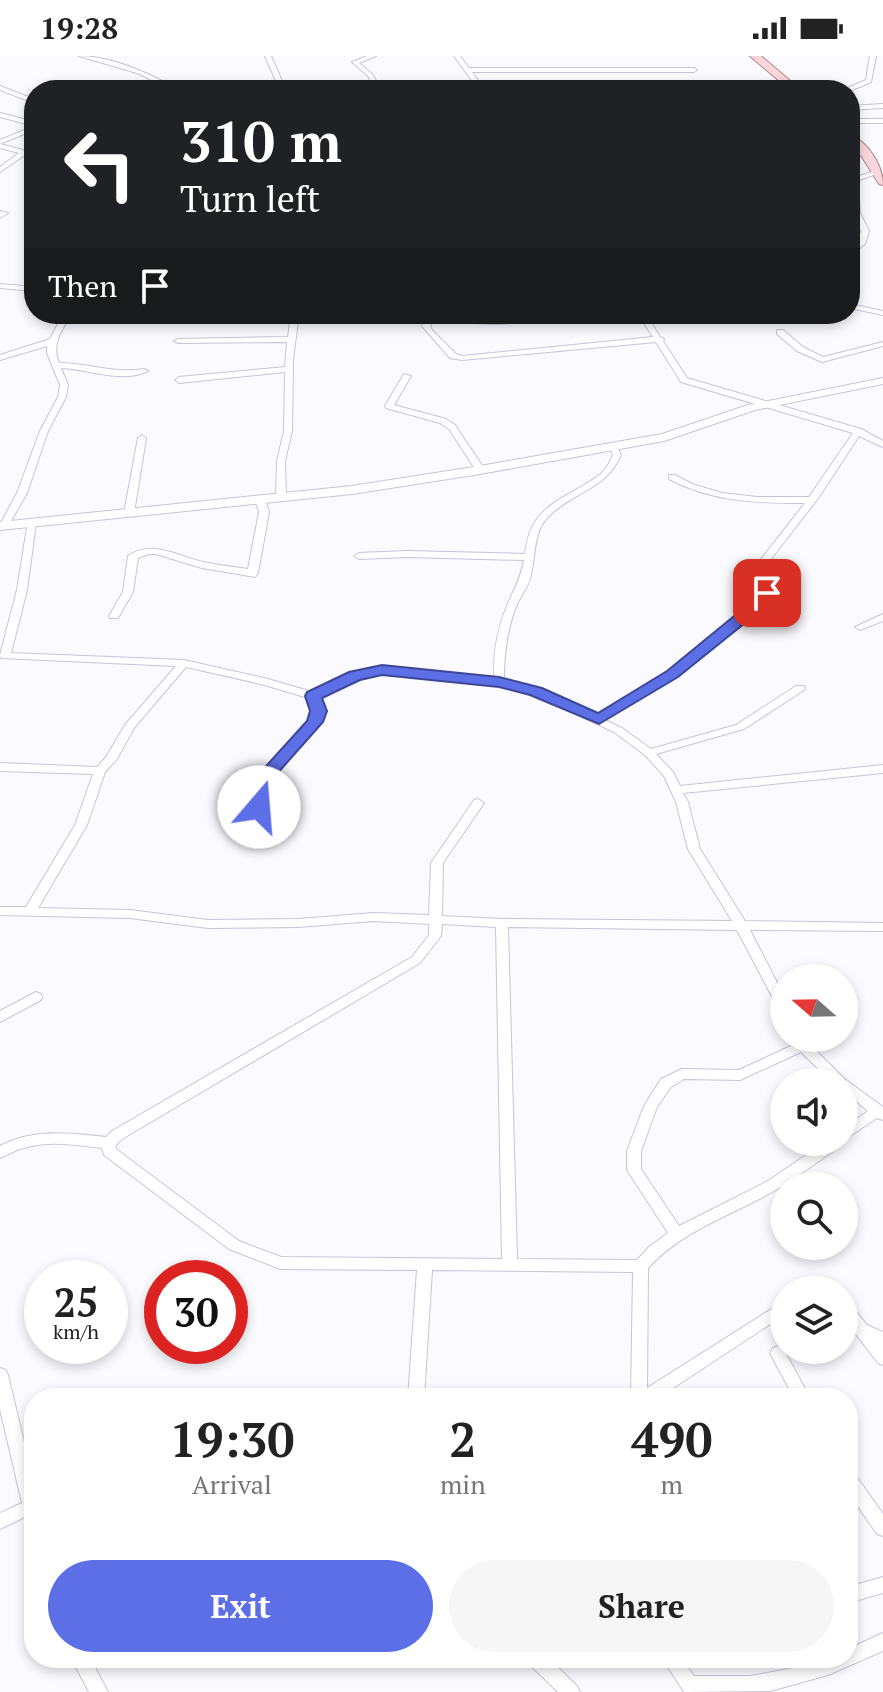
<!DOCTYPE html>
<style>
:root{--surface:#fff;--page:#f6f6f6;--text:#222;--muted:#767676;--accent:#5d6fe6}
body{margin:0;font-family:"PT Serif",serif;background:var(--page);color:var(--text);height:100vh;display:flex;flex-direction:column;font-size:30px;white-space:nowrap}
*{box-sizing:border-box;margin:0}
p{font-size:26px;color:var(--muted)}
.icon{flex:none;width:44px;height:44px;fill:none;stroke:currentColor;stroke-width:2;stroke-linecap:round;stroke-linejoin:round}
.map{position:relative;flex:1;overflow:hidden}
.drawer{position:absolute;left:24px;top:1332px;width:834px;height:280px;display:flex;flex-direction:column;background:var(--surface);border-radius:32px;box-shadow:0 4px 12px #0003}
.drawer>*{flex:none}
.guide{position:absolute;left:24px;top:24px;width:836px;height:244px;border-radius:32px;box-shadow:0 4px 12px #0003;background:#202124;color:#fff;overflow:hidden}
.needle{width:52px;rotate:290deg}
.controls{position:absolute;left:770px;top:908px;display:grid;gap:16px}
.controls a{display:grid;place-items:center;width:88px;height:88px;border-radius:50%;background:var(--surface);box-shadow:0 4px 12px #0003;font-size:40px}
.speed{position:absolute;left:24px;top:1204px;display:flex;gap:16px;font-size:40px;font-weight:700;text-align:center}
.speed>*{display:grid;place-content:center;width:104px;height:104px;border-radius:50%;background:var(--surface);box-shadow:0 4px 12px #0003;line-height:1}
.speed small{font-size:20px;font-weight:400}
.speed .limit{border:12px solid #d22;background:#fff;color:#111}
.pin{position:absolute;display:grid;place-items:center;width:68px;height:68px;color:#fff;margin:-34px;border-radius:16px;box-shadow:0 4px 12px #0006}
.me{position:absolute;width:88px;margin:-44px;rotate:18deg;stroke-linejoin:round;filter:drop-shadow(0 0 6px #0008)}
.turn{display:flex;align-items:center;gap:28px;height:168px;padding:0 24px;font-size:36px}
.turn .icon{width:104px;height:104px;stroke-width:2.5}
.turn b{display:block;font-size:56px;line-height:68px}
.then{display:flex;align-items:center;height:76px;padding:0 24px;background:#0003;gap:16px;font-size:30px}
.eta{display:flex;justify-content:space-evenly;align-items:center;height:136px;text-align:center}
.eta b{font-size:48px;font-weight:700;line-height:56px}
.primary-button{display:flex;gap:16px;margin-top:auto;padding:16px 24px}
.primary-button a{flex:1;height:92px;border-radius:48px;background:var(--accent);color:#fff;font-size:32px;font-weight:700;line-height:92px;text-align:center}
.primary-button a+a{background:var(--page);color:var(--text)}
.status{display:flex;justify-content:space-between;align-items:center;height:56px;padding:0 40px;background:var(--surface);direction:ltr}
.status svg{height:22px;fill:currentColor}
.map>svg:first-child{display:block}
</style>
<div class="status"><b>19:28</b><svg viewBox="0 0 49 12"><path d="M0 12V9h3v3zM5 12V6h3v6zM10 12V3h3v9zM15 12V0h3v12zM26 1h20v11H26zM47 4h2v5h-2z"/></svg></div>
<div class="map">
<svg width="883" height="1636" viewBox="0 0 883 1636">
<rect width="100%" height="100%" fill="#fbfaff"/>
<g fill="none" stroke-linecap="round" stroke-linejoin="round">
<defs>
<g id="minor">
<path d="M79 0C109 0 146 16 172 30V34H166L167 32 140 18Z"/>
<polygon points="265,0 271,0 286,34 280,34"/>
<polygon points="367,0 376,0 359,7 372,18 382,34 376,34 368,20 352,6"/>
<polygon points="454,0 460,0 469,12 694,12 697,14 694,16 472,16 485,34 479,34"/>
<polygon points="870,0 876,0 871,26 850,35 843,34 866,24"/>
<polygon points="0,30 34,43 34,47 0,34"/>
<polygon points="605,31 609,31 610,32 609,34 603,34"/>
<polygon points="883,48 883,52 850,54 850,50"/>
<polygon points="0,57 34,66 34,70 0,61"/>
<rect x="850" y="63" width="33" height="4"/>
<polygon points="34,70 34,74 0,88 34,97 34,101 25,99 0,116 0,111 19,97 0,92 0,84"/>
<polygon points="878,114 880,115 880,117 850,127 850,123"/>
<polygon points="850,135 859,142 860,157 869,175 865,188 850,200 850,194 858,185 861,175 852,157"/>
<polygon points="1,155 8,157 0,162 0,157"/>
<polygon points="0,228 34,231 34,235 0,232"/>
<polygon points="850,248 883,255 883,259 850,252"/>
<path d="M63 258H71C62 275 51 287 59 307 88 307 115 318 144 313L148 315C122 328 89 313 61 312L68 329 66 341 48 375 27 437 7 472H1L0 469 17 437 40 375 58 341 60 329 47 297V290L0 304V299L50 283Z"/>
<polygon points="291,258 299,258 293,303 292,375 285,405 286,442 281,445 276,442 277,405 284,375 285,316 179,327 175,324 179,321 285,311 287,286 178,287 174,285 178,283 288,281"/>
<path d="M430 258C450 258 468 264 488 264 518 264 548 258 578 258L574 260C527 266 483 274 437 260L430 270 432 274 456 298 462 300 653 281 638 258H646L660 281 664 283 663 285 687 322 861 373 883 385V391L859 380 819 441 761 516 772 537 769 545 676 620 605 664 622 672 651 693 736 669 796 630H804L805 632 804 634 744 673 656 698 673 716 680 730 883 709V717L683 737 688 746 700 793 745 865 883 867V875L750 874 784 940V957L779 955 778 952 737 874 508 871 517 1203 637 1204 649 1191 668 1177 627 1114V1095L644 1050 661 1023 682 1013 739 1014 795 988 792 982H806L808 987 846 1024 883 1051V1064L877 1062 844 1084V1072L868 1055 844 1035V1026H832L801 996 740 1024 684 1023 671 1031 657 1051 641 1095V1113L679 1170 768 1125 825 1086H842L840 1090C815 1108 790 1127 763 1141 722 1163 680 1177 648 1212L647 1332 784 1245V1259L658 1342H631L633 1216 432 1214 424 1342H408L417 1214 280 1213 275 1211 229 1193 104 1099 102 1092C76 1089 49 1084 24 1092 15 1094 8 1099 0 1102V1090C33 1072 70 1077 106 1081L112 1075 412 901 429 879V868L374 865 298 871 208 872 130 862 0 859V851H26L75 769 93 718 0 715V707L97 711 106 701 125 669 176 610 1 602 0 599 17 534 28 465 31 464 36 467 27 534 11 597 184 604 268 623 312 636 351 618 382 611 494 622C493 598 497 575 506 552 513 535 521 522 524 504L407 501 359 503 354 500 359 497 407 495 525 498C531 445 566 445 602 417L608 409 613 399 609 391 610 389H616L621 399C606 434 572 436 548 461 533 476 536 499 531 519 529 529 523 537 518 546 507 571 504 598 504 624L540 633 597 660 668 616 760 542 762 537 751 516 805 447C757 447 712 446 669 423V419H675L692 428 722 437 757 441H809L853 377 681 326 656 286 462 304 450 302 422 270ZM186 611 261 628 308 642 313 655 309 665 261 719 253 751 259 755 265 751 272 720 319 666 323 655 319 641 358 622 382 617 499 629 532 637 614 676 645 699 664 720 676 746 688 793 732 865 502 863 442 860 443 807 484 747 478 743 474 744 431 807 429 859 374 857 298 863 208 864 130 854 38 852 87 769 105 716 117 703 134 672ZM442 868 496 871 502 1203 281 1201 239 1185 116 1093V1089L122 1083 420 907 441 880Z"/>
<polygon points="777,274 783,274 803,291 823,301 883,286 883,290 822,306 797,295 777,278"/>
<polygon points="404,318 411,320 394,349 446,363 455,369 485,414 483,416 477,416 449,373 440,367 386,352 385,350"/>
<polygon points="142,379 146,382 134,457 129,460 124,457 138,382"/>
<path d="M260 441 265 444 269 456 258 517 255 521 202 512 156 498H149L138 502 133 536 118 562H110L109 560 123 536 128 500C152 483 178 500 203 506 218 509 233 511 248 513L259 456 255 444Z"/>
<polygon points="883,558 883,565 860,574 855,571"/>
<polygon points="36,936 41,938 42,941 41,944 0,966 0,955"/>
<polygon points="844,1246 849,1247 867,1269 883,1276 883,1309 878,1307 844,1263"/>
<polygon points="778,1290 783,1292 810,1342 794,1342 770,1297 773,1292"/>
<polygon points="0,1312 6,1314 8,1319 34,1428 34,1471 28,1469 25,1461 0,1473 0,1457 22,1447 0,1353"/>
<polygon points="848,1414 854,1417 883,1458 883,1480 877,1478 848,1436"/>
<polygon points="883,1521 883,1537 848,1547 848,1531"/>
<polygon points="883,1577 883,1595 828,1619 770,1635 684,1636 662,1602 681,1602 694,1620 750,1620 789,1613 825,1602 848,1602 848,1593"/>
<polygon points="71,1602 90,1602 108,1636 89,1636"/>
<polygon points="526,1602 548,1602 577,1630 580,1636 558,1636 529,1608"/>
</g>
<polygon id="tertiary" points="883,322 883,328 755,354 664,385 480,418 352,438 0,474 0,466 352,430 480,410 662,378 748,349"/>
<g id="primary">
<polygon points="750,0 761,0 801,34 790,34"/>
<path d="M850 78C868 87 883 109 883 129L879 128 862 101 850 88Z"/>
</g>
</defs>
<!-- minor casing -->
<use href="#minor" stroke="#c7c4d9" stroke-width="2"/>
<!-- tertiary casing -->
<use href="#tertiary" stroke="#c7c4d9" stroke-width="2"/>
<!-- primary casing -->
<use href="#primary" stroke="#ad878e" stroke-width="2"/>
<!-- minor -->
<use href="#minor" fill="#fff" fill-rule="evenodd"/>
<!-- tertiary -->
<use href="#tertiary" fill="#fff" fill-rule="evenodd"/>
<!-- primary -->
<use href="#primary" fill="#fad7db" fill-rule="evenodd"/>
</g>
<!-- route -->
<polygon fill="#5d6fe6" stroke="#3c4896" stroke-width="2" points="767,533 774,537 771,546 678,621 599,668 530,639 499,631 382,619 360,624 322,642 327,655 323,666 275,720 265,755 259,757 250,751 258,719 307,665 310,655 305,640 307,636 349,616 382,609 499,621 542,632 598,657 667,615"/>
</svg>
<div class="controls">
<a><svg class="needle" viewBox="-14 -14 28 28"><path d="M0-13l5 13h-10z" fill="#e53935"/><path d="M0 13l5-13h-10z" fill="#767676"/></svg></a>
<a><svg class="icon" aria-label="sound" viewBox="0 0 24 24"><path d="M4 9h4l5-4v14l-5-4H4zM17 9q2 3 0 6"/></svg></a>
<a><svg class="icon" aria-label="search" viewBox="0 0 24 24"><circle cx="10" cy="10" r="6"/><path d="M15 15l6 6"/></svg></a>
<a><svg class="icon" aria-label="layers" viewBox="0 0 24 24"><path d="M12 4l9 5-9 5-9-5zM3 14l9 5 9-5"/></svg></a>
</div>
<div class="speed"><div>25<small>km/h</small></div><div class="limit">30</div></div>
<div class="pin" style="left:767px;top:537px;background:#d93025"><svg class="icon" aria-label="arrive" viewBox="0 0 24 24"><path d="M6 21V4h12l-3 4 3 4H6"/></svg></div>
<svg class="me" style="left:259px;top:751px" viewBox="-20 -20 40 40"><circle r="19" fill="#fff"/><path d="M0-13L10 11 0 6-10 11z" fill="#5d6fe6"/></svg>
<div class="guide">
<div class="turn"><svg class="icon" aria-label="left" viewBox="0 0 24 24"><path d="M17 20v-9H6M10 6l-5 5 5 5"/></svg><div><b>310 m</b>Turn left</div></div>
<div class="then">Then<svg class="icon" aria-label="arrive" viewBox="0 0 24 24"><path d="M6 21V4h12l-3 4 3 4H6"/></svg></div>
</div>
<section class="drawer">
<div class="eta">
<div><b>19:30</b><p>Arrival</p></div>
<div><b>2</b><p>min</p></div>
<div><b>490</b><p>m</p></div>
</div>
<div class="primary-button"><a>Exit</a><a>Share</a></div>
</section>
</div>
